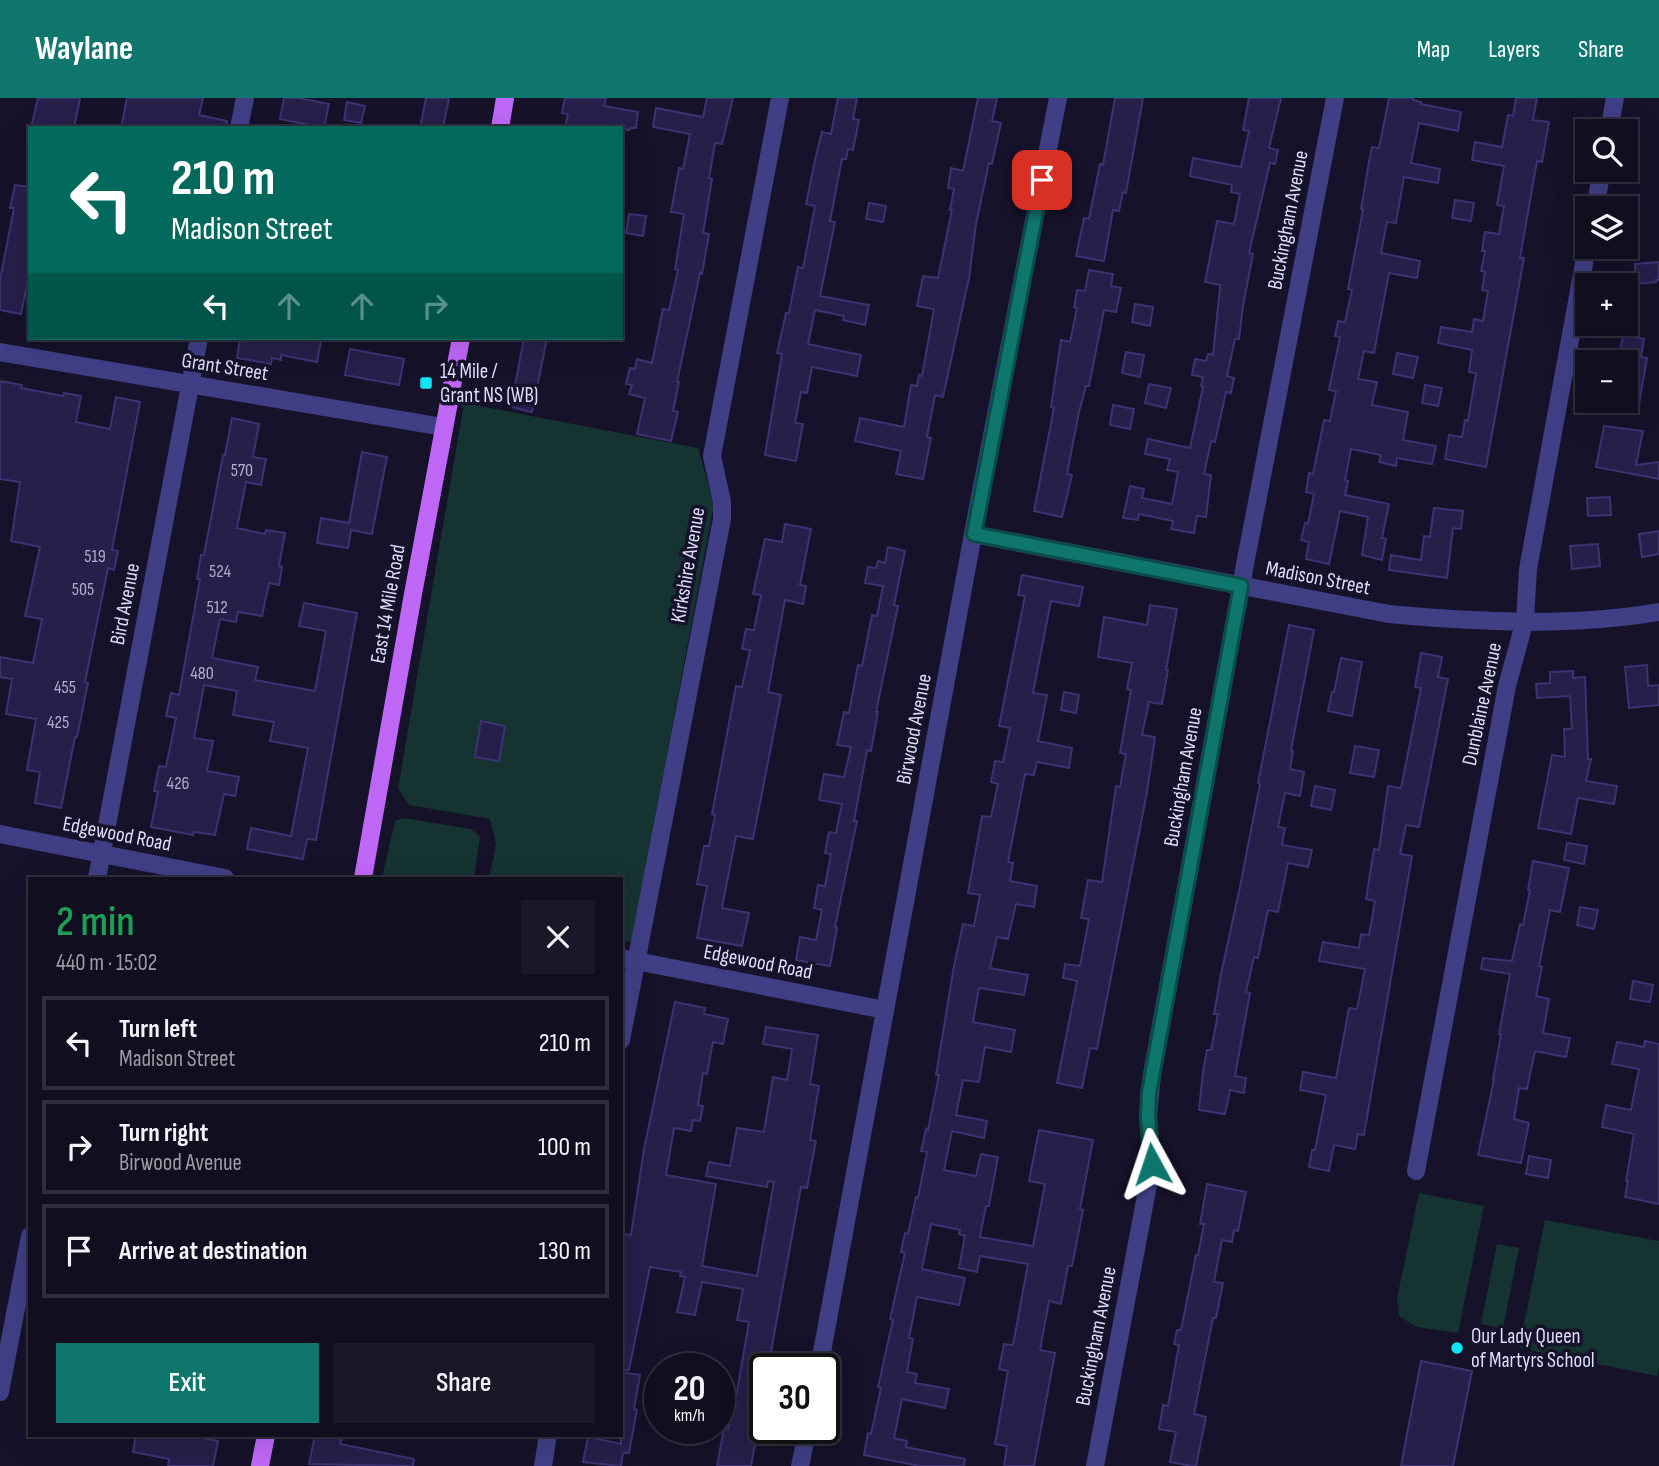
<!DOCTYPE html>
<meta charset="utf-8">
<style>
:root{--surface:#100e1f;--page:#191728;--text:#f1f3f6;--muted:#9c9ca4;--line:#302e3d;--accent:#0f766e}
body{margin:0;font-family:"Sofia Sans Condensed",sans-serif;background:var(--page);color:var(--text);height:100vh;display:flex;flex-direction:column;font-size:26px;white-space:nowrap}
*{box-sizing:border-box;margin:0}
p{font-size:23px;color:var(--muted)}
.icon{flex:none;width:38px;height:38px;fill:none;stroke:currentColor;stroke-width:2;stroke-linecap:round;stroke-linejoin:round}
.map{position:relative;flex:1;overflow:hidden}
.panel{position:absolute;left:28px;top:779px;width:595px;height:560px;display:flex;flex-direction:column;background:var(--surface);border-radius:0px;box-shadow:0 7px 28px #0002,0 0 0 2px var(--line)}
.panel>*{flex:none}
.banner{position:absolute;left:28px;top:28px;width:595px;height:214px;border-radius:0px;box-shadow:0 7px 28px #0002,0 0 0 2px var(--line);background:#00695c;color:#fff;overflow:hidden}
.fabs{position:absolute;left:1575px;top:21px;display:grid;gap:14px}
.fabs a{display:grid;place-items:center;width:63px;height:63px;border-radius:0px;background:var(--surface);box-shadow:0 7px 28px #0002,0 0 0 2px var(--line);font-size:35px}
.speed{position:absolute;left:644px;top:1255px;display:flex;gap:14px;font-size:35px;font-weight:700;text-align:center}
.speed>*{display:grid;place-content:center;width:91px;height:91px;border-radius:50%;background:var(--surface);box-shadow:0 7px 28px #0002,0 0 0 2px var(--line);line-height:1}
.speed small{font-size:18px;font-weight:400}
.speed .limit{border:4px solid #111;border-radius:10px;background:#fff;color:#111}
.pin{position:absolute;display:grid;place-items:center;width:60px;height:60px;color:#fff;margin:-30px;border-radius:14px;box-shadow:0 4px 10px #0006}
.me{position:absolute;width:77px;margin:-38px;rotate:355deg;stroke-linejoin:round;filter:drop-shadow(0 0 5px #0008)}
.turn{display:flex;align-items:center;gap:24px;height:147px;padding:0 28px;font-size:32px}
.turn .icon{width:91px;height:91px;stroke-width:2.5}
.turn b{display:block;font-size:49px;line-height:60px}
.lanes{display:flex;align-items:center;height:66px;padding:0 28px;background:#0003;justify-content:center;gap:35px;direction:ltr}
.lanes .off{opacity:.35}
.round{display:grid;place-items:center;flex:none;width:74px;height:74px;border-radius:0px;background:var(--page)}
.summary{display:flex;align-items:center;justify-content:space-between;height:119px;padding:0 28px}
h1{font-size:42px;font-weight:600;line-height:52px;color:#1e9e55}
.action{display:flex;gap:14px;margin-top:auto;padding:14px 28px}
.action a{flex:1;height:80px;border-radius:0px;background:var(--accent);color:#fff;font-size:28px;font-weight:600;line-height:80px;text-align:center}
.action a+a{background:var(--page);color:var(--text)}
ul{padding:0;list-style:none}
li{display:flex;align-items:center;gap:21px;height:94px;margin:0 14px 10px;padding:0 14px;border:4px solid var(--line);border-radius:0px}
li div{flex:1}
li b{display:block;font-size:26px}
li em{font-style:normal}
header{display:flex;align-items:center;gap:42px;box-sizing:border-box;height:98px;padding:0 35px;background:var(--accent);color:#fff}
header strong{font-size:33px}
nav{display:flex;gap:38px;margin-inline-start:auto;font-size:24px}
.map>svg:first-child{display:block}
</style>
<header>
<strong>Waylane</strong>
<nav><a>Map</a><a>Layers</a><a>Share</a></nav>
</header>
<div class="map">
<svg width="1659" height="1368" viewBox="0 0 1659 1368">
<rect width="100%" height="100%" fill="#151229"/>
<!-- green -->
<g fill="#153331">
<polygon points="464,305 698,350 714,406 632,843 621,845 621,780 489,780 496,747 490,721 409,707 398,690"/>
<polygon points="403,720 471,731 480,739 474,780 382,780 395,723"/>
<polygon points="1419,1095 1484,1108 1458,1235 1416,1229 1399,1218 1397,1200"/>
<polygon points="1545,1122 1659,1143 1659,1270 1657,1278 1519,1250"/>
<polygon points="1497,1146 1519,1150 1503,1231 1481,1226"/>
</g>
<!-- building -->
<g fill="#261f4a" stroke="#3e3274" stroke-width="2">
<polygon points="38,0 80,0 74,30 31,30"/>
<polygon points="127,0 203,0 199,17 227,23 226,30 121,30"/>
<polygon points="284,0 298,0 329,6 324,30 280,21"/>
<polygon points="426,0 449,0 443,30 420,30"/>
<polygon points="565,0 606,0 604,8 638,14 636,30 630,30 629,32 621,30 565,30 568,16 562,15"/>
<polygon points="707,0 733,0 722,46 715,45 709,80 712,81 703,135 709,136 702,176 700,175 677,284 679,284 673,313 678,314 671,343 637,336 645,300 629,296 632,287 626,286 630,270 635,271 637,261 652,265 663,211 669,212 678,172 675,171 684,116 671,114 679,70 683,71 690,36 653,29 656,10 703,19"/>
<polygon points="838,0 857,0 853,21 859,22 853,52 848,51 846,61 842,61 830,123 835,124 820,198 869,207 865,227 843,222 844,218 815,212 808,246 861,257 857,278 812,269 807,295 801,294 795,325 803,326 796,363 765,357 782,256 777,255 786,215 789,215 798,169 803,170 815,108 806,106 815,62 822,34 831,36"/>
<polygon points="978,0 997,0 992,23 1001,25 992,66 989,65 976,126 969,180 943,299 935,297 927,339 931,340 923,381 896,376 901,353 855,343 860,320 904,329 911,287 917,288 919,277 922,278 934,211 917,208 923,178 938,180 952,112 950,112 954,91 948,90 951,70 963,73"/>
<polygon points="1115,0 1143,0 1126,95 1123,94 1119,113 1113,112 1104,163 1076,158 1084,120 1089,121 1100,66 1103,67"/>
<polygon points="1249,0 1281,0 1269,50 1278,52 1275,66 1270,65 1249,155 1253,156 1243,208 1239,241 1235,241 1227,278 1234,280 1231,295 1226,294 1215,344 1211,343 1204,376 1211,377 1206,419 1197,418 1194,435 1171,431 1173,423 1139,416 1138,422 1123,420 1130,388 1144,391 1142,400 1172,406 1178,374 1167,372 1170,361 1145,356 1148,341 1190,350 1203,289 1201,288 1203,279 1192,277 1195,261 1206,263 1208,256 1213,257 1220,190 1220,187 1205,184 1217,123 1234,126 1240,96 1231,94 1232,87 1190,78 1193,60 1241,69 1249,33 1243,32"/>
<polygon points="1389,0 1413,0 1413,2 1421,4 1421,6 1461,14 1458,33 1419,25 1411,65 1440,71 1438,85 1404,79 1396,125 1387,124 1381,155 1420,163 1417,180 1389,175 1374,255 1364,253 1358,281 1377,284 1372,307 1408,314 1403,342 1436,348 1432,366 1397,360 1396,368 1379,364 1381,357 1351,351 1345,382 1348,383 1345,397 1389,406 1382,440 1386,441 1382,462 1362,457 1368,419 1340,413 1329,466 1306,461 1309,444 1301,442 1305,425 1308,426 1314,396 1306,394 1309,375 1313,376 1324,322 1330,323 1336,293 1329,292 1340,239 1335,238 1338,223 1345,224 1352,192 1348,191 1363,112 1361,111 1369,64 1372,49 1379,50"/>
<polygon points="1516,0 1537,0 1533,22 1549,24 1542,64 1537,63 1520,160 1524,160 1486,369 1445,361 1449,337 1462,339 1465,322 1468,323 1476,275 1469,274 1472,252 1438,245 1441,229 1472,234 1474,221 1483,223 1488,193 1482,192 1485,174 1481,173 1485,153 1482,153 1485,134 1499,136 1504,108 1497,107 1504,68 1472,62 1475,44 1502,49 1508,17 1513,18"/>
<polygon points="347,4 365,8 361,25 344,22"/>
<polygon points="15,87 30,89 30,172 21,216 0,212 0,182 14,110 10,110"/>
<polygon points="1455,102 1474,105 1471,123 1452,120"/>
<polygon points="869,105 886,108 883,124 866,121"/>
<polygon points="629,116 646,118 643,138 626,135"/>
<polygon points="1659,164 1659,182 1656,182 1656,184 1636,186 1635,166"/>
<polygon points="1089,172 1113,176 1111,188 1121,190 1116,214 1104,212 1089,288 1086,288 1079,314 1067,376 1072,377 1062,419 1034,413 1054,310 1051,309 1061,242 1070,244 1077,210 1074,209 1077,192 1085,193"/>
<polygon points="1135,206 1153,209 1150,228 1132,224"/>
<polygon points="1623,237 1644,241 1641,259 1647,260 1639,306 1626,304 1626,264 1618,264"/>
<polygon points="240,240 305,240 321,243 317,264 281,257 281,262 272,260 271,266 237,260"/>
<polygon points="524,240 547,240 532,314 511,309"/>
<polygon points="350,251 404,261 399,287 345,277"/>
<polygon points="1126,254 1144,257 1140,279 1122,275"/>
<polygon points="1397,255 1418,259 1413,280 1393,276"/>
<polygon points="0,283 22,287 21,290 63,298 64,295 81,298 76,324 110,331 116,299 140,304 112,452 118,453 114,472 108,470 85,584 88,585 77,639 75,639 61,710 35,705 40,674 27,672 36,621 6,616 12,581 0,579 0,559 33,565 42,521 25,518 40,449 11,443 20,384 0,381"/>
<polygon points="1149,286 1171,290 1166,310 1145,305"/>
<polygon points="1425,287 1442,290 1438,308 1422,305"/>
<polygon points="1113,307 1134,311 1130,331 1110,327"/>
<polygon points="232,320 259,326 253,359 266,361 261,387 246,384 237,430 265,436 266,432 285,435 279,468 282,469 279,487 269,485 262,518 238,514 236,524 220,521 212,560 258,569 255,582 315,593 326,533 299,528 304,505 357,515 316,742 307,741 303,761 247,751 251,730 291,738 308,650 270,643 274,624 233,617 237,593 204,587 194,640 213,643 207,673 239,679 235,698 224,696 215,737 194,734 193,737 151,729 158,694 154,693 159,668 166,669 176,620 166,618 171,595 179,597 200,481 197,481 201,457 204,457 223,357 225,357"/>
<polygon points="1604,328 1643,333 1636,367 1659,364 1659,381 1596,369"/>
<polygon points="362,354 387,359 372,436 351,432 348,450 317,445 321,420 349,425"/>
<polygon points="1610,399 1611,417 1588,418 1587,400"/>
<polygon points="1434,410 1463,413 1461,431 1453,430 1447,480 1389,472 1391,457 1421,462 1424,438 1430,439"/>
<polygon points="785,426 811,431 800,487 806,488 803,506 785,502 768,594 781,597 753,741 736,738 722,810 749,815 742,848 697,840 707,788 697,786 704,748 709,748 715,717 712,716 736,588 742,589 750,552 742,551 746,531 754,532 761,497 753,496 765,441 782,444"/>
<polygon points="1659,433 1659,456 1642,459 1639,436"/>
<polygon points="1598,446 1600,468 1572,471 1570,448"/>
<polygon points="888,449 905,453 894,507 898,508 876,614 878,614 871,653 867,652 854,723 857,723 835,829 837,830 830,868 796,862 800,839 816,842 822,812 814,810 818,787 825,788 831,756 825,755 829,734 836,735 842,706 819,702 824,676 844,679 851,649 837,647 844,614 849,615 858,567 862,568 872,517 877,518 883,488 865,485 868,469 876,470 878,463 885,465"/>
<polygon points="1022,477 1083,489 1079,508 1051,503 1033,595 1047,597 1038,643 1072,650 1069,670 1037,664 1034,677 1025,676 1008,764 1013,765 1010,783 1037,788 1034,809 1016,806 1008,841 997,839 990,870 1028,877 1024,897 979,890 973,924 1015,932 1011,954 985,949 979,984 963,982 956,1017 987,1023 984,1040 952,1033 944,1072 976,1078 981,1056 998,1059 989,1108 986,1108 980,1139 1033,1148 1045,1086 1029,1083 1039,1032 1093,1042 1080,1111 1083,1112 1072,1168 1068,1168 1061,1206 1049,1203 1040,1252 1055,1255 1034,1368 1004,1368 1007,1348 995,1346 1008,1273 999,1271 1004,1246 1013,1247 1028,1166 980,1158 977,1174 959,1170 965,1138 959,1136 960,1132 931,1126 922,1171 965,1180 959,1207 917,1199 909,1240 913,1241 907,1274 917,1276 915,1285 949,1291 945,1310 902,1301 894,1340 907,1343 906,1349 965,1361 964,1368 920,1368 864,1357 868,1335 871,1336 881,1290 878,1289 893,1222 890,1221 905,1155 901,1154 905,1135 908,1136 916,1099 918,1100 927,1054 921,1053 926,1031 928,1032 939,977 936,977 954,868 963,826 974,828 980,797 968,795 982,718 991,719 998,686 991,684 995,663 1003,664 1010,630 999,628 1025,498 1018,497"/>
<polygon points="1150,507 1177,511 1166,572 1168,572 1162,606 1149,604 1142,637 1155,639 1147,694 1097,951 1090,950 1082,990 1057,985 1077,883 1063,880 1065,866 1080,868 1089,821 1081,820 1088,782 1102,784 1116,688 1120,689 1126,656 1120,655 1131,592 1127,591 1132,565 1098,559 1104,519 1147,527"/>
<polygon points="1289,527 1314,532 1291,652 1293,653 1290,671 1304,674 1300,698 1285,695 1278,729 1285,730 1282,747 1312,752 1308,769 1288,765 1278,814 1268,812 1258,860 1254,859 1246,894 1250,895 1235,978 1246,980 1244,995 1230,992 1225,1016 1199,1012 1203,974 1207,952 1211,952 1218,916 1214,916 1221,876 1240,789 1260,686 1258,685"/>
<polygon points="1421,555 1442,559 1438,579 1448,581 1419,729 1406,727 1400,756 1412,758 1364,1037 1358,1036 1355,1051 1334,1047 1329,1073 1309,1069 1312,1052 1315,1052 1326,997 1300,992 1303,974 1336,980 1349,910 1357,911 1365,871 1319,863 1323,844 1359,850 1361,836 1369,837 1375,803 1366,801 1374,751 1379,752 1388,688 1401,690 1421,590 1415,589"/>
<polygon points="1341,560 1362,564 1352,618 1328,613 1332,594 1334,594"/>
<polygon points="1647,567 1648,588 1659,587 1659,607 1629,610 1625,569"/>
<polygon points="1573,573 1573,580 1585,579 1588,661 1591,661 1586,683 1617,688 1614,706 1578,700 1571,736 1538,730 1552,657 1565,659 1564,631 1572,631 1570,598 1537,600 1536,586 1550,585 1550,574"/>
<polygon points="1064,594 1079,597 1076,615 1061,612"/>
<polygon points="481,623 505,628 499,663 475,659"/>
<polygon points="1355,648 1379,652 1374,679 1350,675"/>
<polygon points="1315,688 1335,692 1331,712 1311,708"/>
<polygon points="1567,745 1587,748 1584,766 1564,762"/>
<polygon points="1533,763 1569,770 1560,814 1550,812 1539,868 1542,869 1536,898 1549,901 1543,935 1570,940 1566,959 1535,953 1527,991 1519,990 1514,1021 1529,1025 1521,1065 1478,1057 1494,982 1493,982 1501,936 1499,936 1510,876 1481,871 1483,860 1512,863 1520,826 1523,827 1530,792 1528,792"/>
<polygon points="1580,809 1598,812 1594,831 1577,827"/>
<polygon points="1633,883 1653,887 1650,904 1630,901"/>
<polygon points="675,904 705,910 704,916 728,921 723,946 713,944 707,976 703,975 698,1007 703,1008 700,1023 693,1022 691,1033 674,1030 666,1077 716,1086 702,1168 757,1178 774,1084 768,1083 767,1089 706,1078 709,1064 730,1068 737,1030 764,1034 773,979 787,982 792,951 763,946 766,929 818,937 810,986 819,988 810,1042 816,1043 807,1090 801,1089 768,1270 765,1270 765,1293 751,1368 717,1368 724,1330 728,1331 734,1299 736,1299 749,1224 737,1222 743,1191 702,1184 695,1217 677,1214 685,1179 680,1178 681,1174 650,1169 629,1272 621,1272 621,1152 624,1136 631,1137 644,1051"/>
<polygon points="1645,943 1659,946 1659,1106 1625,1099 1628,1083 1626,1083 1634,1036 1602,1029 1606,1007 1631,1012 1639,971 1612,966 1617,944 1644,949"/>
<polygon points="1529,1058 1551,1062 1548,1080 1526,1076"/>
<polygon points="1207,1086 1246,1094 1238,1133 1234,1132 1232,1144 1222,1142 1214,1184 1223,1185 1216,1220 1213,1220 1194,1316 1206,1319 1196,1368 1192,1368 1170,1364 1176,1334 1159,1331 1163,1307 1168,1308 1179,1247 1174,1246 1177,1232 1181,1232 1196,1157 1198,1157 1204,1126 1200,1126"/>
<polygon points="1421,1263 1472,1273 1453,1368 1401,1368"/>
<polygon points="621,1274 640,1277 634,1311 637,1312 629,1355 623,1355 621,1368 583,1364 588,1339 621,1346"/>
<polygon points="136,1337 187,1337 218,1343 213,1368 168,1368 169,1361 133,1354"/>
<polygon points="315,1337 342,1341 340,1346 414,1361 413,1368 309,1366"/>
</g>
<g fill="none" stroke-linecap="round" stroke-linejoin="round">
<!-- minor -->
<g stroke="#403f86" stroke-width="18">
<polyline points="239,30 245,0"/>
<polyline points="1609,33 1615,0"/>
<polyline points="1595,110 1602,72"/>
<polyline points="0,254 443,329"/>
<path d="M973 436 1389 516C1478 524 1570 529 1659 514"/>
<polyline points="0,736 225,780"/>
<polyline points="97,780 199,240"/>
<polyline points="621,860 885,912"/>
<polyline points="621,942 722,421 722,404 712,358 780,0"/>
<polyline points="1416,1073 1507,588 1525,522 1528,471 1587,149"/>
<polyline points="819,1270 978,409 1058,0"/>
<polyline points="0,1294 30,1138"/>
<polyline points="543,1368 548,1337"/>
<polyline points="800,1368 808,1330"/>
<polyline points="1095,1368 1152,1066 1148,1019 1152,976 1246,461 1335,0"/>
</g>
<!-- major -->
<g stroke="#bf68f8" stroke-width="18">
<polyline points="500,30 505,0"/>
<polyline points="363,780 413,496 461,240"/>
<polyline points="260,1368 266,1337"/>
</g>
</g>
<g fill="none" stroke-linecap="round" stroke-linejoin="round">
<defs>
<polyline id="route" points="1042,82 974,436 1241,488 1149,995 1148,1019 1152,1066"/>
</defs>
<!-- route casing -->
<use href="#route" stroke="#0a4d48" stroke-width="18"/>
<!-- route -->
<use href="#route" stroke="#0f766e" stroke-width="12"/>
</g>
<!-- markers -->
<g fill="#12e3f4" stroke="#151229" stroke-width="2.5">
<rect x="419" y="278" width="14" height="14" rx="3.5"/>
<circle cx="1457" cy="1250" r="7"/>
</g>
<g text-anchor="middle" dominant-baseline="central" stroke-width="7" stroke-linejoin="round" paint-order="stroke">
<!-- number labels -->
<g font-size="18" fill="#b1add0">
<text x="242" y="372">570</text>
<text x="95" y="458">519</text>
<text x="220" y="473">524</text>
<text x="83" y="491">505</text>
<text x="217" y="509">512</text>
<text x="202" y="575">480</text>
<text x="65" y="589">455</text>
<text x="58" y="624">425</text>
<text x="178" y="685">426</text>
</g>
<!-- street labels -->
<g font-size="21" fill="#dfdcfd" stroke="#151229">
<text transform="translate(1288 122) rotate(-79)">Buckingham Avenue</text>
<text transform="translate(225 269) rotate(9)">Grant Street</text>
<text transform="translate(688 467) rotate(-80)">Kirkshire Avenue</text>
<text transform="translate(1318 480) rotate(11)">Madison Street</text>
<text transform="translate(125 506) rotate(-79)">Bird Avenue</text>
<text transform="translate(388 506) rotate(-80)">East 14 Mile Road</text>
<text transform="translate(1482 606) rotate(-78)">Dunblaine Avenue</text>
<text transform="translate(914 631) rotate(-79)">Birwood Avenue</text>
<text transform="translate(1183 679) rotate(-80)">Buckingham Avenue</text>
<text transform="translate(117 736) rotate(11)">Edgewood Road</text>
<text transform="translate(758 864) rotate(11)">Edgewood Road</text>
<text transform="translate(1096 1238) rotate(-79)">Buckingham Avenue</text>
</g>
<!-- poi labels -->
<g font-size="21" fill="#dfdcfd" stroke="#151229" text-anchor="start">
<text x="440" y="273">14 Mile /<tspan x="440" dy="24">Grant NS (WB)</tspan></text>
<text x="1471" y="1238">Our Lady Queen<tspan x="1471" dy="24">of Martyrs School</tspan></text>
</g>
</g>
</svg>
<div class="fabs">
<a><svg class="icon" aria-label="search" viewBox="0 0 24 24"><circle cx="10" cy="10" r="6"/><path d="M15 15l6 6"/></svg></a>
<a><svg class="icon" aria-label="layers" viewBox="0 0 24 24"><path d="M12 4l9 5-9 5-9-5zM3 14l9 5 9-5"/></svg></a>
<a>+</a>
<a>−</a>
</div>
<div class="speed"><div>20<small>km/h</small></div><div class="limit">30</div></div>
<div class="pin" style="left:1042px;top:82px;background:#d93025"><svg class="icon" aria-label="arrive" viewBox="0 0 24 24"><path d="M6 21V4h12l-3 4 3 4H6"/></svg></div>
<svg class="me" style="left:1152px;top:1066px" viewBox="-20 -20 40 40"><path d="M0-17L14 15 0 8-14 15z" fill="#0f766e" stroke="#fff" stroke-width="4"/></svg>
<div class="banner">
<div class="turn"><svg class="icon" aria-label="left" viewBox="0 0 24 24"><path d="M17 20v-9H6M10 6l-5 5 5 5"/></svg><div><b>210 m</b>Madison Street</div></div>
<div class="lanes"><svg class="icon" aria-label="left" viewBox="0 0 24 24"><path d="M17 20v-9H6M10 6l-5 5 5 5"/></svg><svg class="icon off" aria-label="ahead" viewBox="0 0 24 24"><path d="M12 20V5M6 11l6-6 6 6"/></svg><svg class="icon off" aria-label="ahead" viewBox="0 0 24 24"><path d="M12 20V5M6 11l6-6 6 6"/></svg><svg class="icon off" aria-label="right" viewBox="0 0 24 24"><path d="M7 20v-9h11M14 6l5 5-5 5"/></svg></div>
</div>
<section class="panel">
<div class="summary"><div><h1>2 min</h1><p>440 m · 15:02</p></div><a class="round"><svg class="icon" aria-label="close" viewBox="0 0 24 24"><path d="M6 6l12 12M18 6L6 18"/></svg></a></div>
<ul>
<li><svg class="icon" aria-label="left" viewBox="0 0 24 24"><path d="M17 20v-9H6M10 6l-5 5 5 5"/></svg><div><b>Turn left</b><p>Madison Street</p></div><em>210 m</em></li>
<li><svg class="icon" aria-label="right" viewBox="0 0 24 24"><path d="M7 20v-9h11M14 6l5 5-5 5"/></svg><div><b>Turn right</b><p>Birwood Avenue</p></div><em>100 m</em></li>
<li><svg class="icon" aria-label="arrive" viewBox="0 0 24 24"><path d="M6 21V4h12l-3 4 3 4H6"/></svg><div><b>Arrive at destination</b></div><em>130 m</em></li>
</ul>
<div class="action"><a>Exit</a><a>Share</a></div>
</section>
</div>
